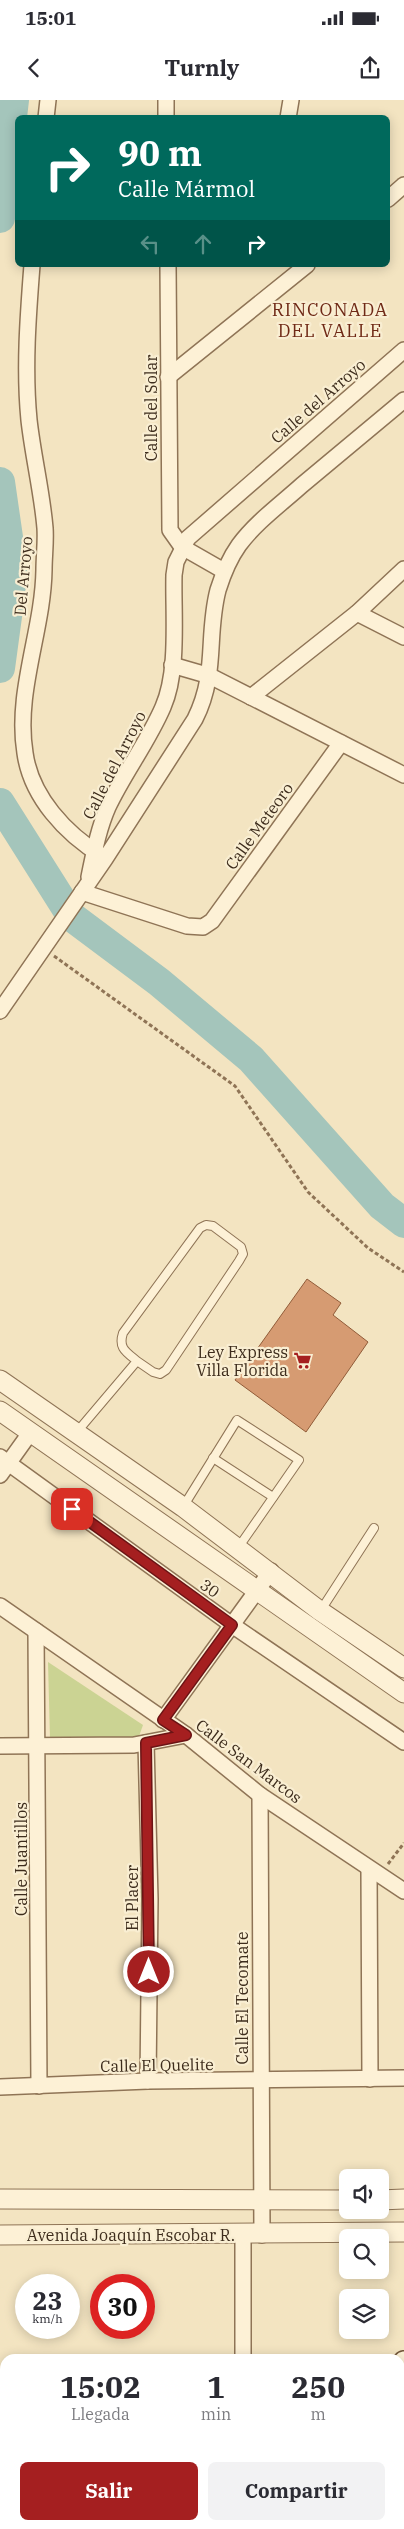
<!DOCTYPE html>
<html lang="es">
<meta charset="utf-8">
<style>
:root{--surface:#fff;--page:#f2f2f3;--text:#2b2b33;--muted:#7c7c81;--accent:#a51f20}
body{margin:0;font-family:"IBM Plex Serif",serif;background:var(--page);color:var(--text);height:100vh;display:flex;flex-direction:column;font-size:19px;white-space:nowrap}
*{box-sizing:border-box;margin:0}
p{font-size:16px;color:var(--muted)}
.icon{flex:none;width:28px;height:28px;fill:none;stroke:currentColor;stroke-width:2;stroke-linecap:round;stroke-linejoin:round}
.map{position:relative;flex:1;overflow:hidden}
.sheet{position:absolute;left:0px;top:2254px;width:405px;height:176px;display:flex;flex-direction:column;background:var(--surface);border-radius:15px 15px 0 0;box-shadow:0 2px 12px #0003}
.sheet>*{flex:none}
.hud{position:absolute;left:15px;top:15px;width:375px;height:152px;border-radius:8px;box-shadow:0 2px 12px #0003;background:#00695c;color:#fff;overflow:hidden}
.buttons{position:absolute;left:339px;top:2069px;display:grid;gap:10px}
.buttons a{display:grid;place-items:center;width:50px;height:50px;border-radius:8px;background:var(--surface);box-shadow:0 2px 12px #0003;font-size:25px}
.speed{position:absolute;left:15px;top:2174px;display:flex;gap:10px;font-size:25px;font-weight:700;text-align:center}
.speed>*{display:grid;place-content:center;width:65px;height:65px;border-radius:50%;background:var(--surface);box-shadow:0 2px 12px #0003;line-height:1}
.speed small{font-size:12px;font-weight:400}
.speed .limit{border:8px solid #d22;background:#fff;color:#111}
.pin{position:absolute;display:grid;place-items:center;width:42px;height:42px;color:#fff;margin:-21px;border-radius:10px;box-shadow:0 2px 8px #0006}
.me{position:absolute;width:55px;margin:-28px;rotate:0deg;stroke-linejoin:round;filter:drop-shadow(0 0 4px #0008)}
.turn{display:flex;align-items:center;gap:18px;height:105px;padding:0 20px;font-size:22px}
.turn .icon{width:65px;height:65px;stroke-width:2.5}
.turn b{display:block;font-size:35px;line-height:42px}
.lanes{display:flex;align-items:center;height:48px;padding:0 20px;background:#0003;justify-content:center;gap:25px;direction:ltr}
.lanes .off{opacity:.35}
.eta{display:flex;justify-content:space-evenly;align-items:center;height:85px;text-align:center}
.eta b{font-size:30px;font-weight:700;line-height:35px}
.cta{display:flex;gap:10px;margin-top:auto;padding:10px 20px}
.cta a{flex:1;height:58px;border-radius:8px;background:var(--accent);color:#fff;font-size:20px;font-weight:700;line-height:58px;text-align:center}
.cta a+a{background:var(--page);color:var(--text)}
.status{display:flex;justify-content:space-between;align-items:center;height:35px;padding:0 25px;background:var(--surface);direction:ltr}
.status svg{height:14px;fill:currentColor}
header{display:flex;justify-content:space-between;align-items:center;height:65px;padding:0 20px;background:var(--surface);font-size:22px;font-weight:700}
.map>svg:first-child{display:block}
</style>
<div class="status"><b>15:01</b><svg viewBox="0 0 49 12"><path d="M0 12V9h3v3zM5 12V6h3v6zM10 12V3h3v9zM15 12V0h3v12zM26 1h20v11H26zM47 4h2v5h-2z"/></svg></div>
<header><svg class="icon" aria-label="back" viewBox="0 0 24 24"><path d="M15 5l-7 7 7 7"/></svg>Turnly<svg class="icon" aria-label="share" viewBox="0 0 24 24"><path d="M12 15V3M7 8l5-5 5 5M5 13v7h14v-7"/></svg></header>
<div class="map">
<svg width="404" height="2429" viewBox="0 0 404 2429">
<rect width="100%" height="100%" fill="#f3e4c1"/>
<!-- green -->
<g fill="#cbd393">
<polygon points="48,1562 143,1625 138,1639 50,1639"/>
<polygon points="59,2425 115,2425 112,2429 59,2429"/>
</g>
<g fill="none" stroke-linecap="round" stroke-linejoin="round">
<!-- river -->
<g stroke="#a4c5bb" stroke-width="30">
<polyline points="0,118 14,0"/>
<polyline points="0,382 13,472 0,568"/>
<polyline points="0,703 72,817 159,882 251,959 382,1106 404,1123"/>
</g>
</g>
<!-- building -->
<polygon fill="#d69b72" stroke="#915c39" points="307,1179 341,1203 333,1215 368,1242 306,1332 235,1280"/>
<g fill="none" stroke-linecap="round" stroke-linejoin="round">
<defs>
<g id="service">
<path d="M76 1333 137 1261C126 1252 118 1248 123 1233L200 1128 206 1125 213 1126 241 1147 243 1154 239 1161 166 1270 160 1274 153 1272 137 1261"/>
<polyline points="213,1358 273,1397"/>
<polyline points="183,1407 237,1320 299,1360 238,1448"/>
<polyline points="321,1510 374,1428"/>
</g>
<g id="minor">
<polyline points="166,0 166,18"/>
<polyline points="46,18 48,0"/>
<polyline points="288,18 291,0"/>
<polyline points="388,99 404,85"/>
<path d="M32 165C28 216 24 269 29 320 33 356 42 392 45 428 46 442 44 456 44 470 43 531 15 592 25 653 31 697 66 734 102 756"/>
<polyline points="168,165 170,430 182,447 224,471"/>
<polyline points="168,277 307,165"/>
<polyline points="357,513 404,537"/>
<polyline points="172,565 210,576 404,675"/>
<polyline points="251,597 357,513 404,469"/>
<path d="M89 777C94 753 98 730 108 707 124 673 148 642 163 607 179 571 173 514 174 475L176 462 188 438 404 250"/>
<polyline points="82,792 187,826 203,827 212,821 341,643"/>
<path d="M0 911 105 759 195 619C218 573 206 536 218 490 223 474 229 459 239 445 256 422 281 404 302 385 336 357 370 328 404 300"/>
<polyline points="0,1357 232,1525 404,1642"/>
<polyline points="0,1375 30,1333"/>
<polyline points="0,1506 186,1635 260,1695 404,1791"/>
<polyline points="36,1531 39,1986"/>
<polyline points="163,1620 271,1471"/>
<polyline points="146,1643 150,1799 148,1981"/>
<polyline points="0,1646 134,1645 186,1635"/>
<polyline points="260,1695 262,2135"/>
<polyline points="369,1770 370,1979"/>
<polyline points="0,1987 148,1981 404,1978"/>
<polyline points="243,2259 243,2135"/>
<polyline points="0,2280 5,2279"/>
<polyline points="400,2293 404,2296"/>
<polyline points="51,2429 51,2425"/>
<polyline points="125,2429 128,2425"/>
</g>
<g id="tertiary">
<polyline points="0,1280 183,1407 320,1511 404,1568"/>
<polyline points="0,1311 404,1593"/>
<polyline points="0,2099 348,2100"/>
<polyline points="380,2100 404,2099"/>
<polyline points="0,2135 404,2132"/>
</g>
<g id="secondary">
<polyline points="400,2267 404,2262"/>
<polyline points="400,2348 404,2342"/>
<polyline points="286,2429 289,2425"/>
<polyline points="343,2429 345,2425"/>
</g>
</defs>
<!-- service casing -->
<use href="#service" stroke="#8f7456" stroke-width="10"/>
<!-- minor casing -->
<use href="#minor" stroke="#8f7456" stroke-width="18"/>
<!-- tertiary casing -->
<use href="#tertiary" stroke="#8f7456" stroke-width="21"/>
<!-- secondary casing -->
<use href="#secondary" stroke="#715539" stroke-width="24"/>
<!-- path -->
<g stroke="#8f7456" stroke-width="3" stroke-dasharray="4 2.5" stroke-linecap="butt">
<polyline points="54,856 235,986 308,1092 368,1148 404,1172"/>
<polyline points="388,1764 404,1743"/>
</g>
<!-- service -->
<use href="#service" stroke="#fdf1d6" stroke-width="8"/>
<!-- minor -->
<use href="#minor" stroke="#fdf1d6" stroke-width="15"/>
<!-- tertiary -->
<use href="#tertiary" stroke="#fdf1d6" stroke-width="19"/>
<!-- secondary -->
<use href="#secondary" stroke="#fdf1d6" stroke-width="21"/>
</g>
<g fill="none" stroke-linecap="round" stroke-linejoin="round">
<defs>
<polyline id="route" points="72,1409 232,1525 163,1620 186,1635 146,1643 149,1872"/>
</defs>
<!-- route casing -->
<use href="#route" stroke="#6b1415" stroke-width="12"/>
<!-- route -->
<use href="#route" stroke="#a51f20" stroke-width="9"/>
</g>
<!-- icons -->
<defs>
<symbol id="supermarket-bare" viewBox="-9 -9 18 18"><path d="M-6-5.5h2.5l.6 2H6L4.5 2H-2.5L-4.4-4H-6ZM-1.5 3.2a1.3 1.3 0 1 0 .1 0ZM3 3.2a1.3 1.3 0 1 0 .1 0Z" fill="#a51f20" stroke="#f9eed2" stroke-width="2.5" paint-order="stroke"/></symbol>
</defs>
<g fill-rule="evenodd">
<use href="#supermarket-bare" x="290" y="1248" width="25" height="25"/>
</g>
<g text-anchor="middle" dominant-baseline="central" stroke-width="4.5" stroke-linejoin="round" paint-order="stroke">
<!-- street labels -->
<g font-size="16" fill="#3d2c1c" stroke="#f9eed2">
<text transform="translate(318 301) rotate(-41)">Calle del Arroyo</text>
<text transform="translate(151 308) rotate(-90)">Calle del Solar</text>
<text transform="translate(23 476) rotate(-85)">Del Arroyo</text>
<text transform="translate(114 665) rotate(-63)">Calle del Arroyo</text>
<text transform="translate(259 726) rotate(-54)">Calle Meteoro</text>
<text transform="translate(210 1488) rotate(36)">30</text>
<text transform="translate(249 1661) rotate(37)">Calle San Marcos</text>
<text transform="translate(21 1759) rotate(-90)">Calle Juantillos</text>
<text transform="translate(132 1798) rotate(-90)">El Placer</text>
<text transform="translate(242 1898) rotate(-90)">Calle El Tecomate</text>
<text transform="translate(157 1965) rotate(-1)">Calle El Quelite</text>
<text x="131" y="2135">Avenida Joaquín Escobar R.</text>
</g>
<!-- poi labels -->
<g font-size="16" fill="#3d2c1c" stroke="#f9eed2" text-anchor="end">
<text x="288" y="1252">Ley Express<tspan x="288" dy="18">Villa Florida</tspan></text>
</g>
<!-- neighbourhood labels -->
<g font-size="18" letter-spacing="1" fill="#6f2916" stroke="#f9eed2">
<text x="330" y="209">RINCONADA<tspan x="330" dy="21">DEL VALLE</tspan></text>
</g>
</g>
</svg>
<div class="buttons">
<a><svg class="icon" aria-label="sound" viewBox="0 0 24 24"><path d="M4 9h4l5-4v14l-5-4H4zM17 9q2 3 0 6"/></svg></a>
<a><svg class="icon" aria-label="search" viewBox="0 0 24 24"><circle cx="10" cy="10" r="6"/><path d="M15 15l6 6"/></svg></a>
<a><svg class="icon" aria-label="layers" viewBox="0 0 24 24"><path d="M12 4l9 5-9 5-9-5zM3 14l9 5 9-5"/></svg></a>
</div>
<div class="speed"><div>23<small>km/h</small></div><div class="limit">30</div></div>
<div class="pin" style="left:72px;top:1409px;background:#d93025"><svg class="icon" aria-label="arrive" viewBox="0 0 24 24"><path d="M6 21V4h12l-3 4 3 4H6"/></svg></div>
<svg class="me" style="left:149px;top:1872px" viewBox="-20 -20 40 40"><circle r="17" fill="#a51f20" stroke="#fff" stroke-width="3"/><path d="M0-11L8 9 0 5-8 9z" fill="#fff"/></svg>
<div class="hud">
<div class="turn"><svg class="icon" aria-label="right" viewBox="0 0 24 24"><path d="M7 20v-9h11M14 6l5 5-5 5"/></svg><div><b>90 m</b>Calle Mármol</div></div>
<div class="lanes"><svg class="icon off" aria-label="left" viewBox="0 0 24 24"><path d="M17 20v-9H6M10 6l-5 5 5 5"/></svg><svg class="icon off" aria-label="ahead" viewBox="0 0 24 24"><path d="M12 20V5M6 11l6-6 6 6"/></svg><svg class="icon" aria-label="right" viewBox="0 0 24 24"><path d="M7 20v-9h11M14 6l5 5-5 5"/></svg></div>
</div>
<section class="sheet">
<div class="eta">
<div><b>15:02</b><p>Llegada</p></div>
<div><b>1</b><p>min</p></div>
<div><b>250</b><p>m</p></div>
</div>
<div class="cta"><a>Salir</a><a>Compartir</a></div>
</section>
</div>
